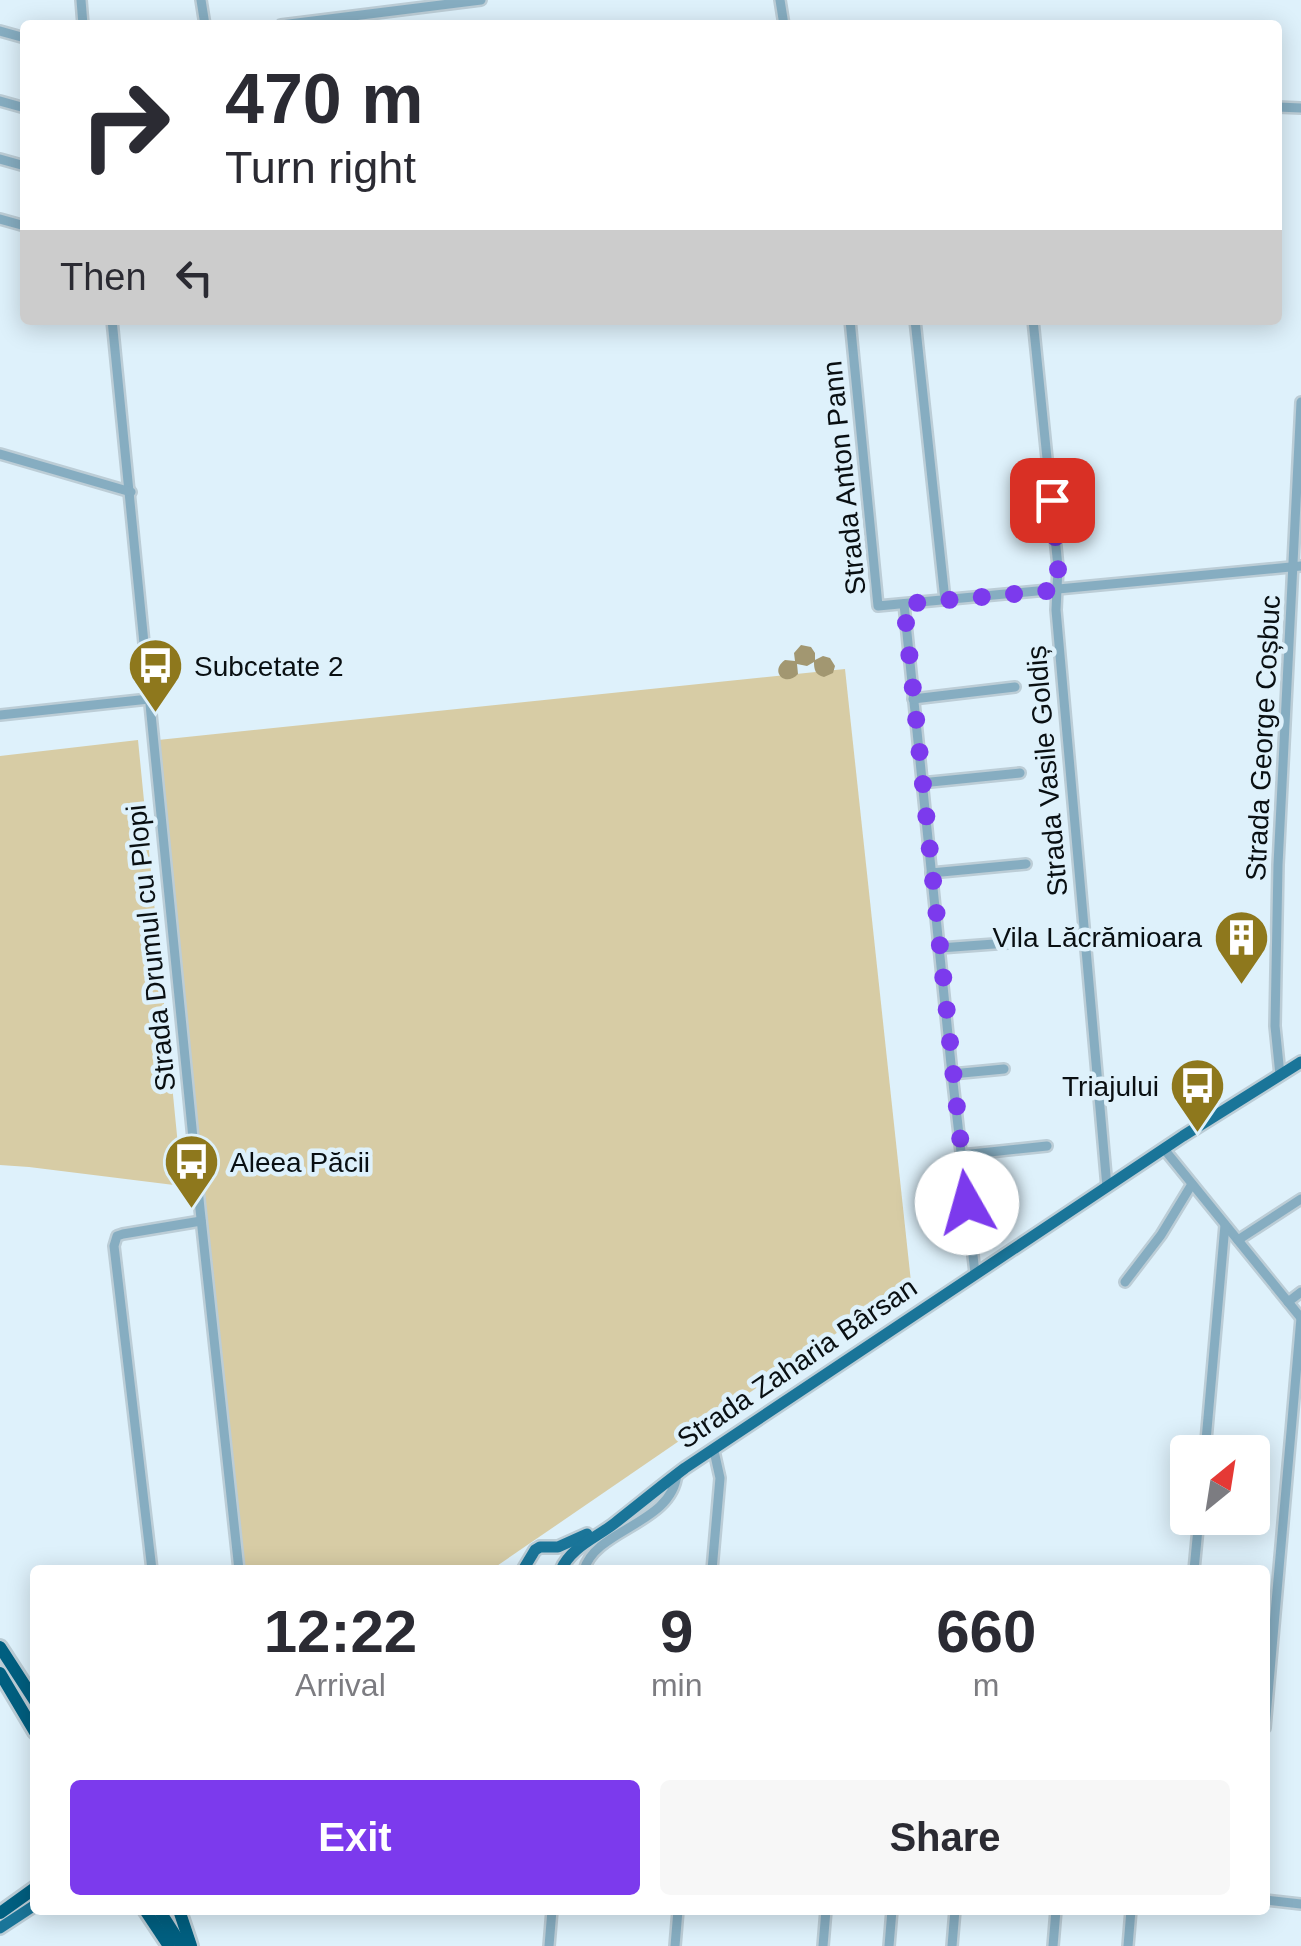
<!DOCTYPE html>
<meta charset="utf-8">
<style>
:root{--surface:#fff;--page:#f7f7f7;--text:#2b2b33;--muted:#7c7c81;--accent:#7c3aed}
body{margin:0;font-family:Helvetica,sans-serif;background:var(--page);color:var(--text);height:100vh;display:flex;flex-direction:column;font-size:38px;white-space:nowrap}
*{box-sizing:border-box;margin:0}
p{font-size:32px;color:var(--muted)}
.icon{flex:none;width:55px;height:55px;fill:none;stroke:currentColor;stroke-width:2;stroke-linecap:round;stroke-linejoin:round}
.map{position:relative;flex:1;overflow:hidden}
.panel{position:absolute;left:30px;top:1565px;width:1240px;height:350px;display:flex;flex-direction:column;background:var(--surface);border-radius:10px;box-shadow:0 5px 25px #0003}
.panel>*{flex:none}
.top-card{position:absolute;left:20px;top:20px;width:1262px;height:305px;border-radius:10px;box-shadow:0 5px 25px #0003;background:#fff;color:var(--text);overflow:hidden}
.needle{width:65px;rotate:30deg}
.buttons{position:absolute;left:1170px;top:1435px;display:grid;gap:20px}
.buttons a{display:grid;place-items:center;width:100px;height:100px;border-radius:10px;background:var(--surface);box-shadow:0 5px 25px #0003;font-size:50px}
.pin{position:absolute;display:grid;place-items:center;width:85px;height:85px;color:#fff;margin:-42px;border-radius:20px;box-shadow:0 5px 15px #0006}
.me{position:absolute;width:110px;margin:-55px;rotate:353deg;stroke-linejoin:round;filter:drop-shadow(0 0 8px #0008)}
.turn{display:flex;align-items:center;gap:35px;height:210px;padding:0 40px;font-size:45px}
.turn .icon{width:130px;height:130px;stroke-width:2.5}
.turn b{display:block;font-size:70px;line-height:85px}
.then{display:flex;align-items:center;height:95px;padding:0 40px;background:#0003;gap:20px;font-size:38px}
.eta{display:flex;justify-content:space-evenly;align-items:center;height:170px;text-align:center}
.eta b{font-size:60px;font-weight:800;line-height:70px}
.action{display:flex;gap:20px;margin-top:auto;padding:20px 40px}
.action a{flex:1;height:115px;border-radius:10px;background:var(--accent);color:#fff;font-size:40px;font-weight:800;line-height:115px;text-align:center}
.action a+a{background:var(--page);color:var(--text)}
.map>svg:first-child{display:block}
</style>
<div class="map">
<svg width="1301" height="1946" viewBox="0 0 1301 1946">
<rect width="100%" height="100%" fill="#def1fb"/>
<!-- green -->
<g fill="#d7cca5">
<polygon points="845,669 911,1282 491,1570 236,1570 158,740"/>
<polygon points="138,740 182,1186 29,1167 0,1165 0,756"/>
</g>
<!-- water -->
<path fill="#a29771" d="M801 645 811 647 815 653V660L823 656 830 658 835 666 833 673 824 677C815 675 814 669 814 662L807 666 797 664 798 674C785 688 769 671 785 660L795 661 794 653Z"/>
<g fill="none" stroke-linecap="round" stroke-linejoin="round">
<defs>
<g id="minor">
<polyline points="81,0 83,25"/>
<polyline points="201,0 205,25"/>
<polyline points="780,0 784,25"/>
<polyline points="281,25 481,0"/>
<polyline points="0,31 25,38"/>
<polyline points="0,101 25,108"/>
<polyline points="1278,107 1301,108"/>
<polyline points="0,159 25,166"/>
<polyline points="0,219 25,226"/>
<polyline points="112,320 200,1209 239,1570"/>
<polyline points="850,320 878,606 1301,566"/>
<polyline points="915,320 945,600"/>
<polyline points="1033,320 1058,567 1056,610 1107,1187"/>
<polyline points="0,454 131,492"/>
<polyline points="904,604 952,1074 975,1273"/>
<polyline points="913,699 1015,687"/>
<polyline points="0,715 149,699"/>
<polyline points="921,783 1020,773"/>
<polyline points="931,873 1026,864"/>
<polyline points="940,948 1034,941"/>
<polyline points="952,1074 1004,1069"/>
<polyline points="1280,1075 1275,1026 1278,865 1301,402"/>
<polyline points="1164,1149 1301,1318"/>
<polyline points="962,1155 1047,1146"/>
<polyline points="1238,1240 1301,1199"/>
<polyline points="1125,1282 1161,1235 1192,1184"/>
<polyline points="1288,1302 1301,1292"/>
<polyline points="1205,1452 1225,1225"/>
<polyline points="152,1570 114,1246 117,1236 123,1234 201,1221"/>
<path d="M584 1570C595 1529 672 1524 677 1474"/>
<polyline points="712,1570 720,1478 714,1451"/>
<polyline points="1194,1570 1199,1518"/>
<polyline points="1265,1728 1301,1318"/>
<polyline points="1265,1900 1301,1904"/>
<polyline points="549,1946 552,1910"/>
<polyline points="675,1946 678,1910"/>
<polyline points="823,1946 826,1910"/>
<polyline points="889,1946 892,1910"/>
<polyline points="952,1946 955,1910"/>
<polyline points="1053,1946 1056,1910"/>
<polyline points="1128,1946 1131,1910"/>
</g>
<g id="major">
<polyline points="523,1570 535,1550 540,1547 558,1547 587,1534"/>
<path d="M561 1570C571 1547 596 1538 615 1523 638 1505 661 1486 685 1468L1183 1136 1301 1062"/>
<polyline points="0,1928 35,1905"/>
</g>
<g id="highway">
<polyline points="0,1647 35,1701"/>
<polyline points="0,1673 35,1732"/>
<polyline points="145,1910 169,1946"/>
<polyline points="159,1910 182,1946"/>
<polyline points="179,1910 191,1946"/>
<polyline points="0,1913 35,1888"/>
</g>
</defs>
<!-- minor casing -->
<use href="#minor" stroke="#bccdd6" stroke-width="14"/>
<!-- major casing -->
<use href="#major" stroke="#bccdd6" stroke-width="16"/>
<!-- highway casing -->
<use href="#highway" stroke="#bccdd6" stroke-width="18"/>
<!-- minor -->
<use href="#minor" stroke="#86adc1" stroke-width="9"/>
<!-- major -->
<use href="#major" stroke="#1a7599" stroke-width="11"/>
<!-- highway -->
<use href="#highway" stroke="#005f80" stroke-width="12"/>
</g>
<g fill="none" stroke-linecap="round" stroke-linejoin="round">
<!-- route -->
<polyline stroke="#7c3aed" stroke-width="18" stroke-dasharray="0 32.4" points="967,1203 904,604 1058,590 1058,567 1052,500"/>
</g>
<!-- icons -->
<defs>
<symbol id="bus-pin" viewBox="-11 -11 22 30"><path d="M0 17L-7.5 6A9.5 9.5 0 1 1 7.5 6Z" fill="#8e781d" stroke="#def1fb"/><path d="M-5-6H5V4H4V6H2V4H-2V6H-4V4H-5ZM-3.5-4V0h7V-4ZM-3.5 1.2v1.5H-2V1.2ZM2 1.2v1.5H3.5V1.2Z" fill="#fff"/></symbol>
<symbol id="building-pin" viewBox="-11 -11 22 30"><path d="M0 17L-7.5 6A9.5 9.5 0 1 1 7.5 6Z" fill="#8e781d" stroke="#def1fb"/><path d="M-4-6H4V6H1V3H-1V6H-4ZM-2.5-4.3h1.7v1.8h-1.7ZM.8-4.3h1.7v1.8H.8ZM-2.5-1h1.7V.8h-1.7ZM.8-1h1.7V.8H.8Z" fill="#fff"/></symbol>
</defs>
<g fill-rule="evenodd">
<use href="#bus-pin" x="124" y="634" width="63" height="86"/>
<use href="#building-pin" x="1210" y="906" width="63" height="86"/>
<use href="#bus-pin" x="1166" y="1054" width="63" height="86"/>
<use href="#bus-pin" x="160" y="1130" width="63" height="86"/>
</g>
<g text-anchor="middle" dominant-baseline="central" stroke-width="9" stroke-linejoin="round" paint-order="stroke">
<!-- street labels -->
<g font-size="28" fill="#090f12" stroke="#def1fb">
<text transform="translate(844 478) rotate(-96)">Strada Anton Pann</text>
<text transform="translate(1263 738) rotate(-87)">Strada George Coșbuc</text>
<text transform="translate(1047 771) rotate(-95)">Strada Vasile Goldiș</text>
<text transform="translate(151 948) rotate(-96)">Strada Drumul cu Plopi</text>
<text transform="translate(797 1363) rotate(-34)">Strada Zaharia Bârsan</text>
</g>
<!-- poi labels -->
<g font-size="28" fill="#090f12" stroke="#def1fb" text-anchor="start">
<text x="194" y="666">Subcetate 2</text>
<text x="1202" y="937" text-anchor="end">Vila Lăcrămioara</text>
<text x="1159" y="1086" text-anchor="end">Triajului</text>
<text x="230" y="1162">Aleea Păcii</text>
</g>
</g>
</svg>
<div class="buttons">
<a><svg class="needle" viewBox="-14 -14 28 28"><path d="M0-13l5 13h-10z" fill="#e53935"/><path d="M0 13l5-13h-10z" fill="#7c7c81"/></svg></a>
</div>
<div class="pin" style="left:1052px;top:500px;background:#d93025"><svg class="icon" aria-label="arrive" viewBox="0 0 24 24"><path d="M6 21V4h12l-3 4 3 4H6"/></svg></div>
<svg class="me" style="left:967px;top:1203px" viewBox="-20 -20 40 40"><circle r="19" fill="#fff"/><path d="M0-13L10 11 0 6-10 11z" fill="#7c3aed"/></svg>
<div class="top-card">
<div class="turn"><svg class="icon" aria-label="right" viewBox="0 0 24 24"><path d="M7 20v-9h11M14 6l5 5-5 5"/></svg><div><b>470 m</b>Turn right</div></div>
<div class="then">Then<svg class="icon" aria-label="left" viewBox="0 0 24 24"><path d="M17 20v-9H6M10 6l-5 5 5 5"/></svg></div>
</div>
<section class="panel">
<div class="eta">
<div><b>12:22</b><p>Arrival</p></div>
<div><b>9</b><p>min</p></div>
<div><b>660</b><p>m</p></div>
</div>
<div class="action"><a>Exit</a><a>Share</a></div>
</section>
</div>
